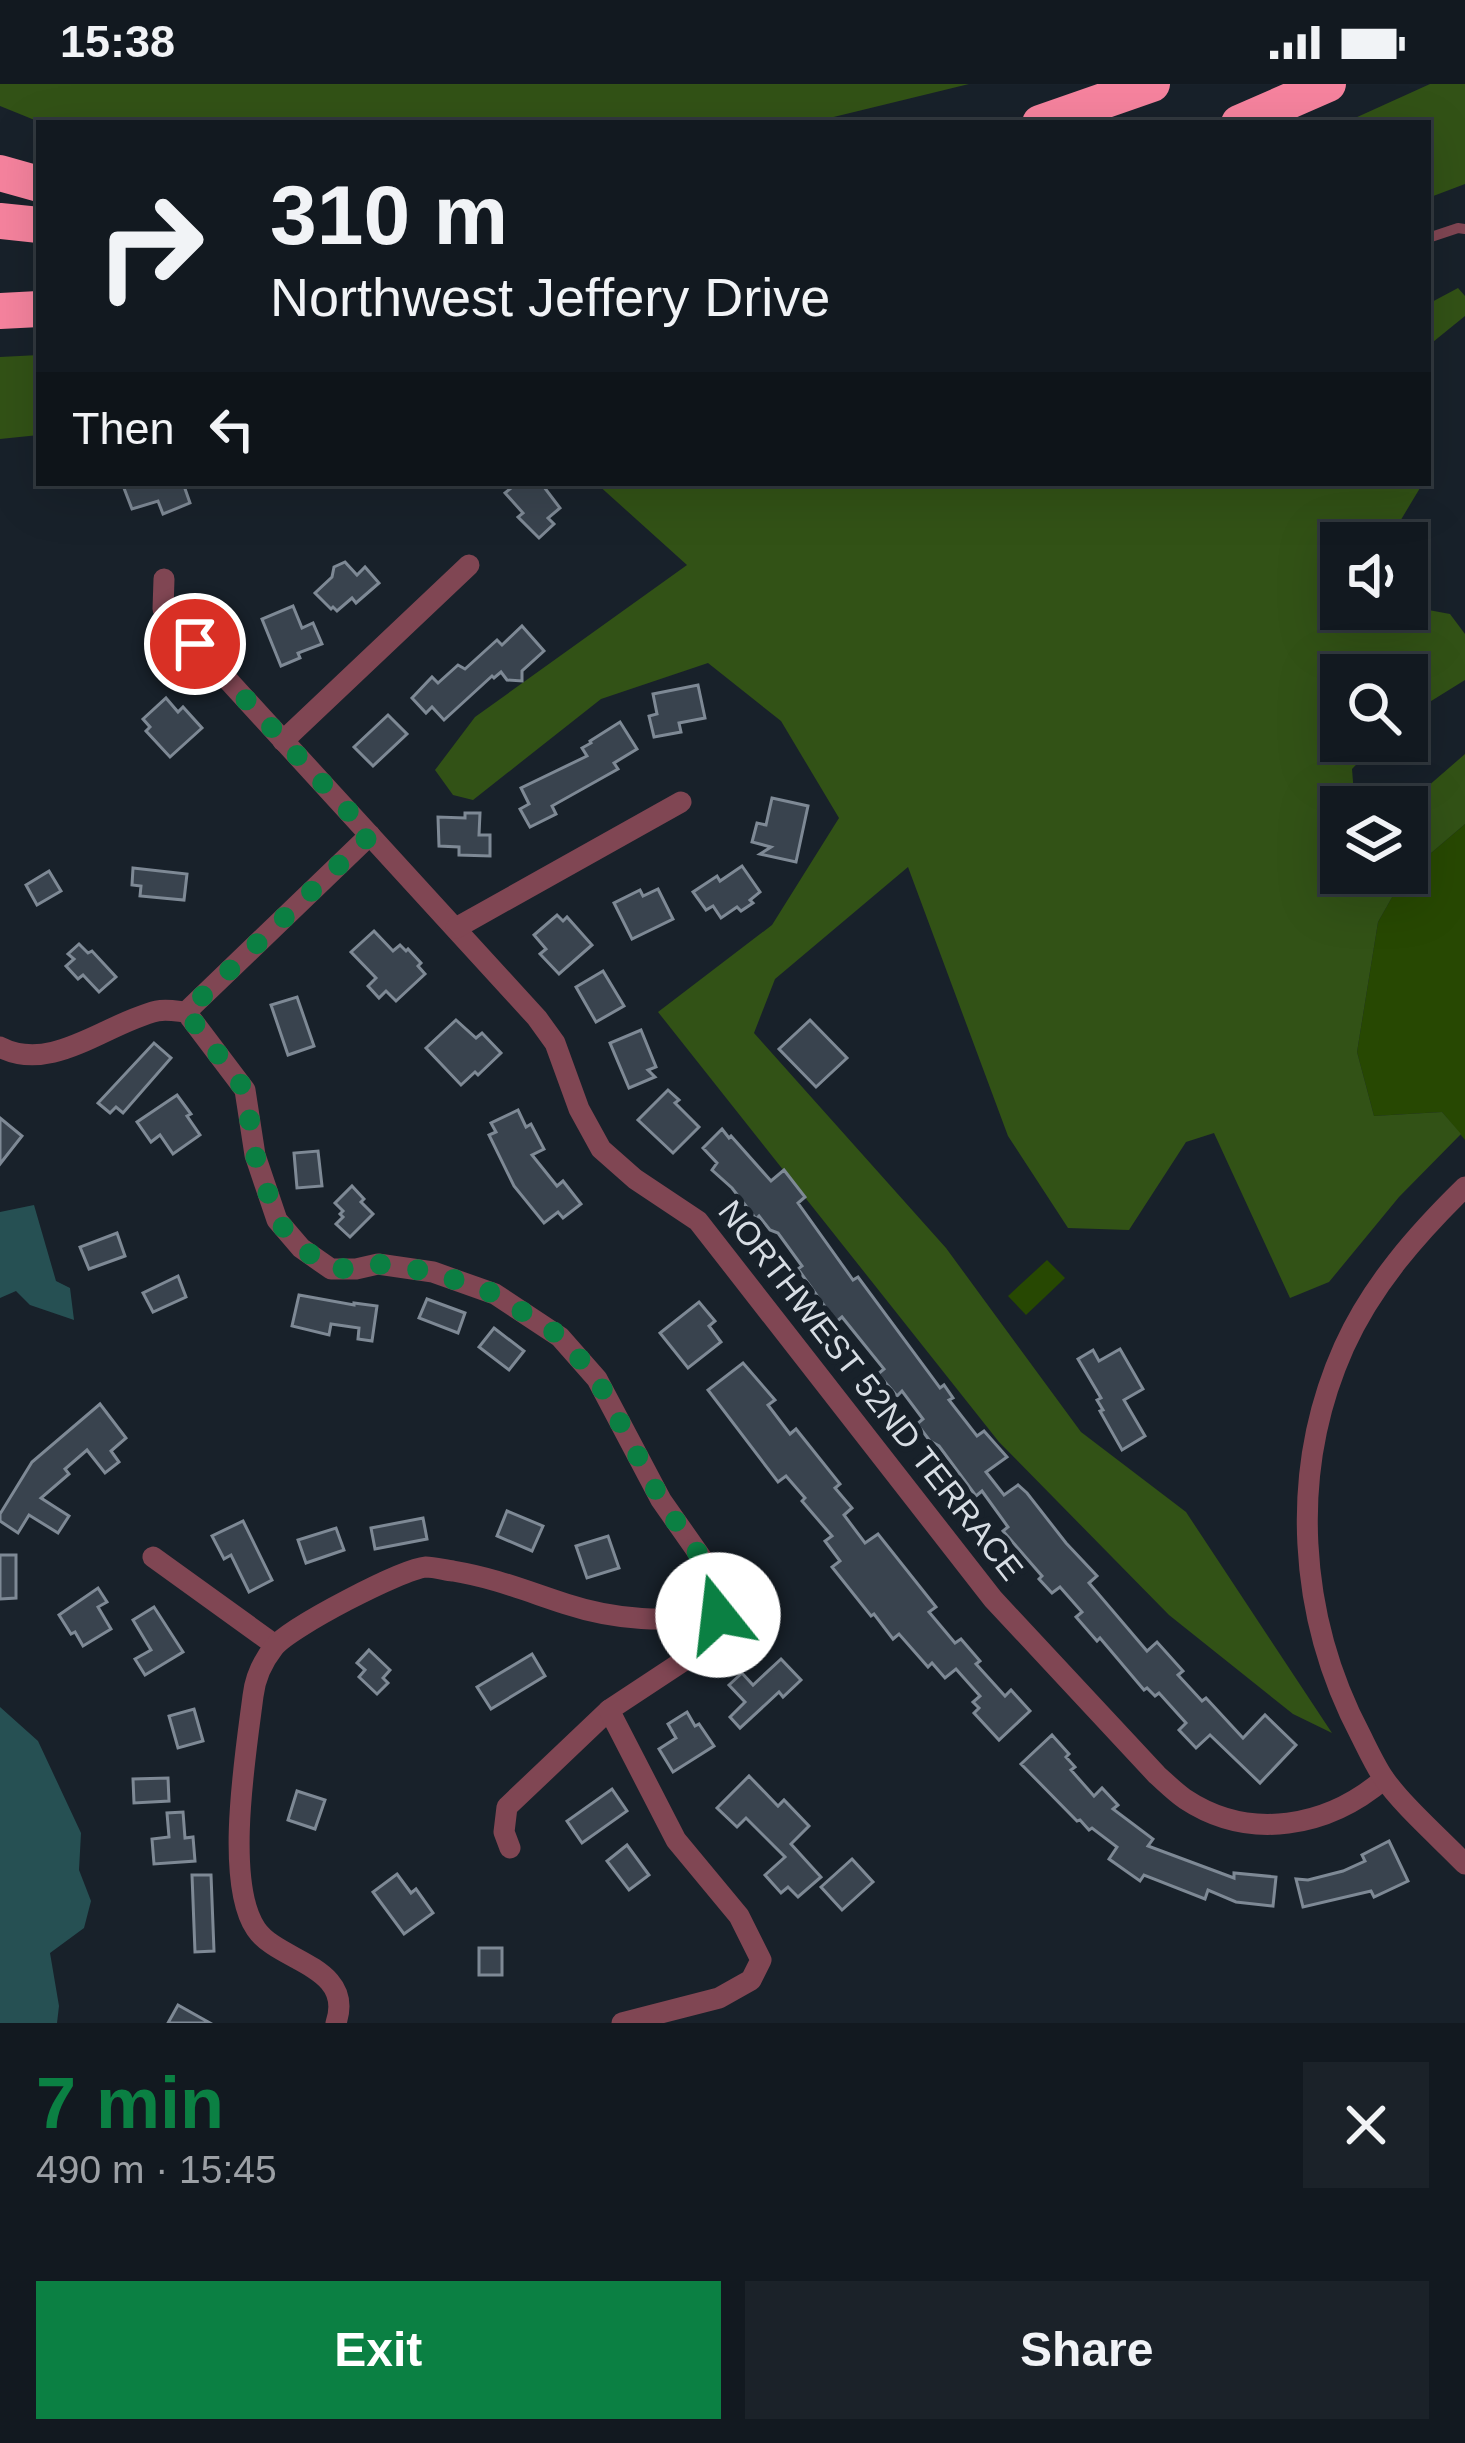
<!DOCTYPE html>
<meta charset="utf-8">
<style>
:root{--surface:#121920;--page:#1b2229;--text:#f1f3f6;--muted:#9ca0a5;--line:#31383e;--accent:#0b8043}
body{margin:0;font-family:Arial,sans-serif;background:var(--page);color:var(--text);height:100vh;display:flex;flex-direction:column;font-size:45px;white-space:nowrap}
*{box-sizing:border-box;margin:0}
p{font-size:39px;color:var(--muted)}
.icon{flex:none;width:66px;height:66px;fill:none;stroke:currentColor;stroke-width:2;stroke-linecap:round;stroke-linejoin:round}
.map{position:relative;height:1939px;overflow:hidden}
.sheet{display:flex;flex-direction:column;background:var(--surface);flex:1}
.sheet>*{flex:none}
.guide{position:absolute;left:36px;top:36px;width:1395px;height:366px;border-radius:0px;box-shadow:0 12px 48px #0002,0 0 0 3px var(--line);background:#121920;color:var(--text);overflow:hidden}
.fabs{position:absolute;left:1320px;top:438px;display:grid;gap:24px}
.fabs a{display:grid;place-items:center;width:108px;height:108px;border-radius:0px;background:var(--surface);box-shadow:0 12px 48px #0002,0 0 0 3px var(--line);font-size:60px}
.pin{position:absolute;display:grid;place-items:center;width:102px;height:102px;color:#fff;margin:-51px;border:6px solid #fff;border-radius:50%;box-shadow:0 3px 12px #0007}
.me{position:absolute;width:132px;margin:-66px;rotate:344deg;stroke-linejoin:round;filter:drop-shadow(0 0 9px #0008)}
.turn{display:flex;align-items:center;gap:42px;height:252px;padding:0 36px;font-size:54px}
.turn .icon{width:156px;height:156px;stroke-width:2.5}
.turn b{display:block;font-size:84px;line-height:102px}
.then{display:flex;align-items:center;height:114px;padding:0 36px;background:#0003;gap:24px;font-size:45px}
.round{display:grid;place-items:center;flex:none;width:126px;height:126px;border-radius:0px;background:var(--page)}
.overview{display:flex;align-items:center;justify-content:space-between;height:204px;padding:0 36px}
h1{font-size:72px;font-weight:700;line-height:90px;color:var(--accent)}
.cta{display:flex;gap:24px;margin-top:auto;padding:24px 36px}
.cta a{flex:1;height:138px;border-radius:0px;background:var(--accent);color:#fff;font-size:48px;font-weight:700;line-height:138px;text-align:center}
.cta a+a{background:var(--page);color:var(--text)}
.status{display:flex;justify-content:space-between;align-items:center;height:84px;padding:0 60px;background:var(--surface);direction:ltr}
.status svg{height:33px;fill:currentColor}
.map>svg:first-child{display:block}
</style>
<div class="status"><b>15:38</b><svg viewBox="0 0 49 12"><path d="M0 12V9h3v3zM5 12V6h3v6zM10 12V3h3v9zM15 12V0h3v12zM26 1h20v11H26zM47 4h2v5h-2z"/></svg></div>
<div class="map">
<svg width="1465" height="1939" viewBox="0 0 1465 1939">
<rect width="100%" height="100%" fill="#18212a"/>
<!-- green -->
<g fill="#274802">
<polygon points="1465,740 1465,1056 1442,1028 1374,1032 1357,968 1378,838 1404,792"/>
<polygon points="1047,1176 1065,1194 1026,1231 1008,1212"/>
</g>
<!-- forest -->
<g fill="#325216">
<polygon points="0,0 969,0 809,39 42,39 0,22"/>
<polygon points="1430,0 1465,0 1465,100 1428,114 1428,39 1344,39"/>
<polygon points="1458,204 1465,212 1465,232 1428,262 1428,220"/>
<polygon points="39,271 39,351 0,355 0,273"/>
<polygon points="596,399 1423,399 1399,439 1398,459 1341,459 1341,525 1407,525 1407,522 1450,530 1465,550 1465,596 1407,632 1407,591 1341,591 1341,657 1379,657 1352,685 1355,723 1341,723 1341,789 1407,789 1407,723 1404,723 1465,670 1465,740 1404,792 1378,838 1357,968 1374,1032 1442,1028 1461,1050 1399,1113 1329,1198 1290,1214 1214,1049 1186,1058 1129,1146 1068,1144 1008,1052 908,783 775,895 754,949 946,1164 1081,1348 1186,1428 1332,1649 1293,1630 1169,1531 999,1358 658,928 772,841 839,734 781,637 708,579 601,615 473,716 453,711 435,686 475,633 687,481"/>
</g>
<!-- water -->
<g fill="#265053">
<polygon points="34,1121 56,1197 70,1204 74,1236 30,1221 16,1207 0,1214 0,1128"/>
<polygon points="0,1623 38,1657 81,1749 79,1786 91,1817 84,1844 50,1869 59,1922 57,1939 0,1939"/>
</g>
<!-- building -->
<g fill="#39434e" stroke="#7e8995" stroke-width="3">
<polygon points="122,399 183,399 190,419 163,430 158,417 132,425"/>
<polygon points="517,399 541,399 560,424 548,434 554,440 539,454 518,433 523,429 505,409"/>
<polygon points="345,478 357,491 365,483 379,499 356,519 352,514 337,527 333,523 331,525 315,509 332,493 334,483"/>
<polygon points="293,522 302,544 313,539 322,560 298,569 300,574 281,582 262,535"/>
<polygon points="522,542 544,567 522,587 522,597 507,596 501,588 494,594 492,592 444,636 432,623 426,629 412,614 432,593 438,599 458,581 465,585 497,556 502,561"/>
<polygon points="698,601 705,634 679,639 681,648 654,653 649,632 657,630 653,610"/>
<polygon points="166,614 178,628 183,623 202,644 170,673 146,647 150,643 143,635"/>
<polygon points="388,631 407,650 373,682 354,663"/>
<polygon points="620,638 637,665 614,679 618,685 552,722 556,730 530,743 520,725 529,720 521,704 587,672 582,664 591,659 590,657"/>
<polygon points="772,714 808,722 796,778 760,770 771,763 752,758 757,739 766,741"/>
<polygon points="465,729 480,729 479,751 490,751 490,772 459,771 459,763 439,762 438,733 465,734"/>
<polygon points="742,782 760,808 750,816 753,819 741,827 737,823 721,834 713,822 706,826 693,808 717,792 720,797"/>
<polygon points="133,784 187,790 184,816 140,812 141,802 132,801"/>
<polygon points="49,787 61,807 37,821 26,801"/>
<polygon points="658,805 673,835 632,855 614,819 640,806 643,812"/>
<polygon points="557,831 563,837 567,833 592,861 559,890 540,870 546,865 534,851"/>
<polygon points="374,847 393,867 400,861 406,867 408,865 421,879 418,882 425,890 396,917 386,907 379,914 368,902 376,894 351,868"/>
<polygon points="79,860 88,869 92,867 116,893 99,908 83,891 78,895 66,882 74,875 68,870"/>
<polygon points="603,887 624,922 596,938 576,903"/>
<polygon points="297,913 314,962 288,971 271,921"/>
<polygon points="456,936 476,954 482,949 501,969 478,991 475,988 461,1001 426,964"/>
<polygon points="810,936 847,974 816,1003 779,965"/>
<polygon points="641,946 656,983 648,986 655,993 629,1004 610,959"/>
<polygon points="154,959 171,974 123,1029 116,1023 110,1029 98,1019"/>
<polygon points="668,1006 679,1016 675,1019 699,1043 673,1069 638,1036"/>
<polygon points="177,1011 191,1030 187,1032 200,1051 173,1070 160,1051 151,1058 137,1038"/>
<polygon points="518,1026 526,1043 531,1040 544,1065 532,1071 557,1102 563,1097 581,1120 563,1134 558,1128 544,1139 514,1102 489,1051 496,1048 491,1039"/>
<polygon points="0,1034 22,1052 0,1080"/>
<polygon points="722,1045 729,1054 731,1052 771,1097 784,1086 805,1113 798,1119 853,1196 858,1193 940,1304 944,1301 953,1314 949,1316 977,1352 984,1347 1007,1373 986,1388 1004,1411 1018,1401 1027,1409 1066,1459 1097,1492 1089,1499 1147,1567 1157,1558 1183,1587 1178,1591 1202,1617 1206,1614 1243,1654 1265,1631 1296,1661 1260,1699 1210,1651 1196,1664 1179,1646 1186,1639 1159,1609 1155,1612 1147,1604 1144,1606 1100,1554 1097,1557 1076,1533 1082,1528 1060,1503 1052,1509 1039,1495 1042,1492 1003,1447 1008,1443 982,1407 976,1412 939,1362 930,1357 917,1340 923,1335 902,1307 897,1312 878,1290 884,1285 842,1233 836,1238 798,1185 802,1182 778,1149 770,1146 759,1132 756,1135 732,1104 712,1086 717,1079 703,1064"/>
<polygon points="318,1067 322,1102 297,1104 294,1069"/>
<polygon points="352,1102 364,1115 361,1118 373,1130 350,1153 336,1140 343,1133 340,1130 343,1127 335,1119"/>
<polygon points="117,1149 125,1172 89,1185 80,1163"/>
<polygon points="178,1192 186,1213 153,1228 143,1209"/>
<polygon points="299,1211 354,1221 354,1219 377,1222 372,1257 358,1255 359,1244 331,1240 329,1251 292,1242"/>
<polygon points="427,1215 465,1229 458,1249 419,1234"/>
<polygon points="699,1218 715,1237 709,1242 721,1258 688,1284 660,1249"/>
<polygon points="494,1244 524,1267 509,1286 479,1263"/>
<polygon points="1120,1265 1143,1305 1124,1316 1145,1352 1122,1366 1100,1327 1103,1326 1097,1316 1101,1314 1078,1275 1093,1266 1099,1277"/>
<polygon points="743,1279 775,1316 768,1321 790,1350 796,1345 840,1400 835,1404 852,1424 844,1431 865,1459 878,1450 936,1523 929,1528 955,1559 961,1555 980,1577 976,1580 1005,1612 1011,1606 1030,1627 999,1656 974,1629 979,1624 973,1618 980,1612 956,1585 945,1594 932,1579 928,1583 899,1550 893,1555 874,1530 871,1532 832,1483 840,1477 825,1457 832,1452 802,1417 805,1414 786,1392 778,1398 708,1306"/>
<polygon points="100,1320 126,1354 111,1367 119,1378 105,1389 87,1366 65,1385 69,1390 41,1414 69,1432 58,1449 29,1431 18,1449 0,1437 0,1430 32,1378"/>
<polygon points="507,1427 543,1442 532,1467 497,1452"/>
<polygon points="423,1434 427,1455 375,1465 371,1444"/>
<polygon points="243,1437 272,1496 249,1508 231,1471 224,1475 212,1452"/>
<polygon points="336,1444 344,1466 306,1479 298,1456"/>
<polygon points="608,1452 619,1484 587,1494 576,1462"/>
<polygon points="0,1471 16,1471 16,1514 0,1515"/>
<polygon points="98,1504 107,1518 98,1523 111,1545 83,1562 75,1548 71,1550 59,1531"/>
<polygon points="154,1523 183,1568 145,1591 135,1575 151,1566 133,1536"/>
<polygon points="369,1566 390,1586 383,1594 388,1599 377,1610 359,1593 365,1586 357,1579"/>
<polygon points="532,1570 545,1592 491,1625 477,1603"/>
<polygon points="781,1575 801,1596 783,1613 779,1608 740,1644 730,1633 745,1618 729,1601 742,1589 753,1601"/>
<polygon points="194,1625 203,1657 178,1664 169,1632"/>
<polygon points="687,1628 695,1642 699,1640 714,1662 673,1688 659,1665 676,1654 668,1640"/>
<polygon points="1052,1651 1069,1670 1066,1673 1075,1683 1071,1686 1094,1712 1102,1704 1118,1721 1113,1725 1153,1755 1148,1762 1234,1794 1234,1789 1276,1793 1273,1822 1236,1818 1208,1806 1205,1815 1144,1791 1140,1797 1109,1775 1117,1763 1092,1744 1089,1746 1080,1736 1077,1737 1021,1680"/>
<polygon points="749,1692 778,1722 784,1716 809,1742 791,1760 821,1793 798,1813 788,1803 781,1809 765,1791 785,1773 746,1734 737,1743 717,1724"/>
<polygon points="168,1694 169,1717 134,1719 133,1695"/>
<polygon points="612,1705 627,1727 582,1759 567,1737"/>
<polygon points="297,1707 325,1716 315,1745 288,1736"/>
<polygon points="183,1728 185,1754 193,1753 195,1777 154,1780 152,1755 169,1753 167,1729"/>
<polygon points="1389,1757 1408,1797 1374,1813 1371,1807 1303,1823 1296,1795 1308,1796 1343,1787 1365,1777 1362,1771"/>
<polygon points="627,1761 649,1791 629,1806 607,1777"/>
<polygon points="852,1775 873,1798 842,1826 821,1803"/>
<polygon points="397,1790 411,1809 416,1805 433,1829 404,1850 373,1808"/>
<polygon points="192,1791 211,1791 214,1867 195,1868"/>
<rect x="479" y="1864" width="23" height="27"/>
<polygon points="178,1921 210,1939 168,1939"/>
</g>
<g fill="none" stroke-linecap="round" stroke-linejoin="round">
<!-- service -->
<polyline stroke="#804653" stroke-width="10" points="1428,154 1458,144 1465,145"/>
<!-- minor -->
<g stroke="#804653" stroke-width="21">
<path d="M164 495 163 525 537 934 555 959 579 1025 601 1065 635 1095 698 1137 993 1515 1157 1691C1166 1699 1175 1708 1185 1715 1250 1758 1328 1743 1384 1695"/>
<polyline points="283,657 469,481"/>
<polyline points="456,844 681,718"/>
<polyline points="186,928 370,751"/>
<path d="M0 963C52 990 106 939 157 927 166 925 176 927 186 928L245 1006 255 1071 277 1136 301 1164 331 1185H356L378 1180 433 1188 495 1210 560 1253 597 1295 661 1416 708 1483 718 1531"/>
<path d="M1465 1103C1417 1150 1372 1201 1344 1263 1288 1388 1298 1533 1361 1652 1368 1666 1375 1681 1383 1693 1401 1720 1441 1755 1465 1780"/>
<polyline points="153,1473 275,1561"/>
<polyline points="510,1764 504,1748 507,1723 609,1626"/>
<path d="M336 1939C355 1882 278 1878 256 1845 224 1798 246 1668 253 1612 255 1594 263 1577 274 1563 290 1543 402 1485 426 1483 434 1483 445 1486 453 1487 495 1494 526 1507 566 1520 618 1537 665 1538 718 1531"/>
<polyline points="622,1939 719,1914 751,1896 761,1876 739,1832 676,1756 609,1626 706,1562 718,1531"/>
</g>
<!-- motorway -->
<g stroke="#f6839e" stroke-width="36">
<polyline points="1040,39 1152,0"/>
<polyline points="1239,39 1328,0"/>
<polyline points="0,89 39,100"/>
<polyline points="0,137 39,141"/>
<polyline points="0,227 39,225"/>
</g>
</g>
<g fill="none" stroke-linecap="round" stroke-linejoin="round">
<!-- route -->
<polyline stroke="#0b8043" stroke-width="21" stroke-dasharray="0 37.8" points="195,560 370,751 186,928 245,1006 255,1071 277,1136 301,1164 331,1184 356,1185 378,1180 433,1188 495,1210 560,1252 597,1295 661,1416 708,1484 718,1531"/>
</g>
<g text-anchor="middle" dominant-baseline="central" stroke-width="12" stroke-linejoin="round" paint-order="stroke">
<!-- street labels -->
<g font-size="33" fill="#d7dde4" stroke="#18212a">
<text transform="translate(871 1306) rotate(52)">NORTHWEST 52ND TERRACE</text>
</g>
</g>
</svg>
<div class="fabs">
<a><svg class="icon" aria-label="sound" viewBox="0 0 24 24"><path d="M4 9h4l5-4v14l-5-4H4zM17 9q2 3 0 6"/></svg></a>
<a><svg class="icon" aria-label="search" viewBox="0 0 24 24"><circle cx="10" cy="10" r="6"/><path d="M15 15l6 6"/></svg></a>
<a><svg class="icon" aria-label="layers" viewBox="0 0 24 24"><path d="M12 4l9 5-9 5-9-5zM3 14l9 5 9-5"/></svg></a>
</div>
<div class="pin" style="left:195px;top:560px;background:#d93025"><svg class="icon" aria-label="arrive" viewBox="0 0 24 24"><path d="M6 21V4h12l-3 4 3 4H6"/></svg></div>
<svg class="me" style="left:718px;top:1531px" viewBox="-20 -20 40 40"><circle r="19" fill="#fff"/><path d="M0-13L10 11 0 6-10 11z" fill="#0b8043"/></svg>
<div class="guide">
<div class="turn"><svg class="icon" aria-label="right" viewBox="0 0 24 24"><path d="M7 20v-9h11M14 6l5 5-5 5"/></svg><div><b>310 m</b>Northwest Jeffery Drive</div></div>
<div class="then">Then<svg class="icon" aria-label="left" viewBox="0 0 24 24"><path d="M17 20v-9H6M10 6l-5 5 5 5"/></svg></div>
</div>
</div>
<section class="sheet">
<div class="overview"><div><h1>7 min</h1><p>490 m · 15:45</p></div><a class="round"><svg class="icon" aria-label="close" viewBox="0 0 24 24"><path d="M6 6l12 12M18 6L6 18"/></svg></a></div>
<div class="cta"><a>Exit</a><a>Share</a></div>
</section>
